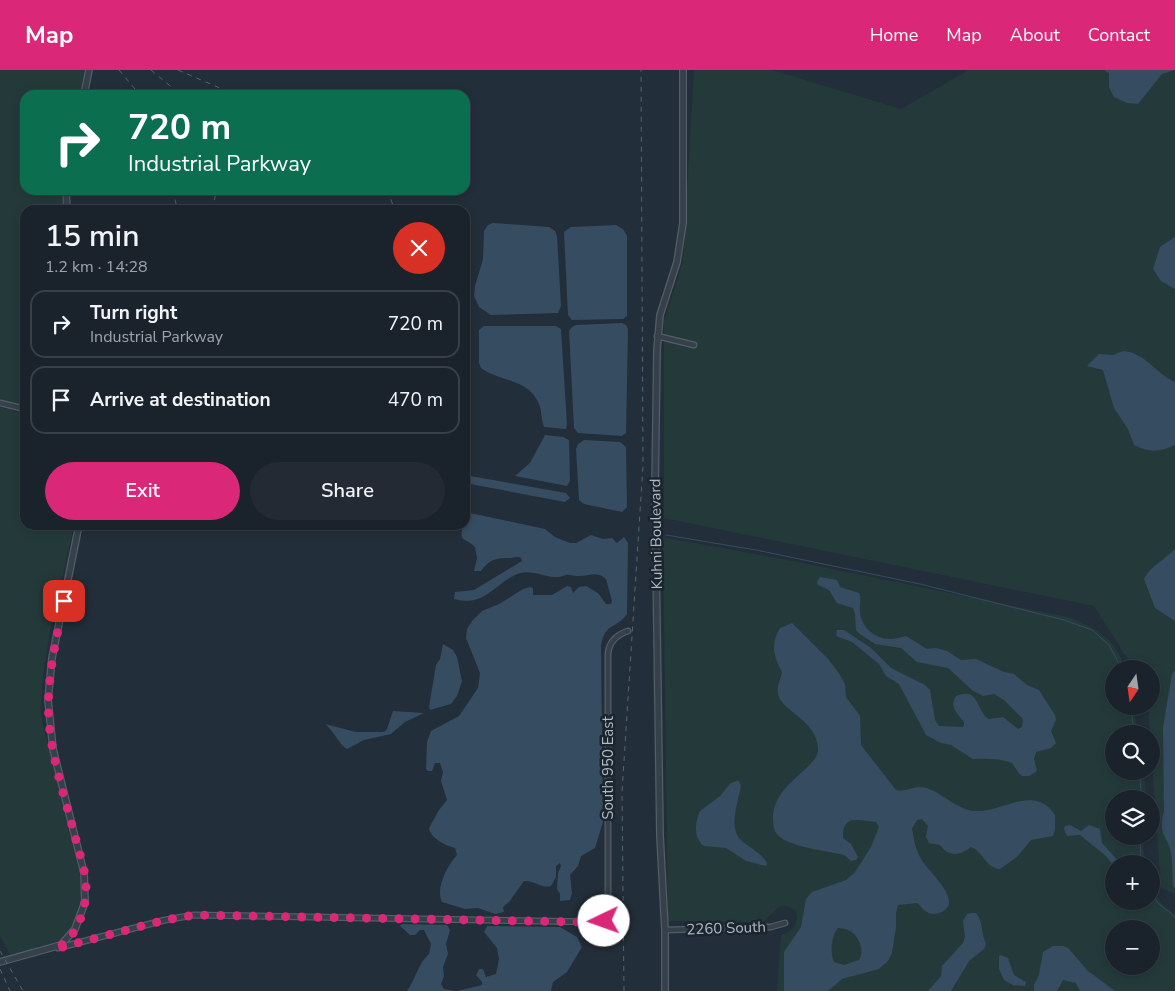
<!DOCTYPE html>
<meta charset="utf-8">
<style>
:root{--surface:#1a222b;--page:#232a33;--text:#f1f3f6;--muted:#9fa4a9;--line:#383f47;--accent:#db2777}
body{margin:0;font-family:"Nunito Sans",sans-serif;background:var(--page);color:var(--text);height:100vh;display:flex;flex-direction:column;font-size:19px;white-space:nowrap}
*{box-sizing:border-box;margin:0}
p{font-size:16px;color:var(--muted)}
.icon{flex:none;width:28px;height:28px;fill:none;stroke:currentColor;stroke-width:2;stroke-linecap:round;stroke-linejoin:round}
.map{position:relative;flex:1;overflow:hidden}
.drawer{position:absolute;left:20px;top:135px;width:450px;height:325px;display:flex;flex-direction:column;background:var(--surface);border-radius:15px;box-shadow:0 2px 8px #0003,0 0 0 1px var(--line)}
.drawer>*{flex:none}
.hud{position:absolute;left:20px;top:20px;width:450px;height:105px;border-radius:15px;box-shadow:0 2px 8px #0003,0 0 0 1px var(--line);background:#0b6e4f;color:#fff;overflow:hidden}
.needle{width:32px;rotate:193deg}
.tools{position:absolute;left:1105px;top:590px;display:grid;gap:10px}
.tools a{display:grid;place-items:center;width:55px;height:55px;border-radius:50%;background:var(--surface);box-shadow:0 2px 8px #0003,0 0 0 1px var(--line);font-size:25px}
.pin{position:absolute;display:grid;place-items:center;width:42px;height:42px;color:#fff;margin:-21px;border-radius:10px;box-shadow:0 2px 8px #0006}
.me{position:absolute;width:55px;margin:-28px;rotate:267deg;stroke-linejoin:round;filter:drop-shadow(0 0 4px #0008)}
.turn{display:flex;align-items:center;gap:18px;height:105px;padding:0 25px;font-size:22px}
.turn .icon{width:65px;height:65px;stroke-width:2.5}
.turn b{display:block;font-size:35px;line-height:42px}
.round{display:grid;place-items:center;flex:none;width:52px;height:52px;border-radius:26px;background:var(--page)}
.summary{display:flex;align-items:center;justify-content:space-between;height:85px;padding:0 25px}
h1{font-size:30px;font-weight:600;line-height:38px}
.action{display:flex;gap:10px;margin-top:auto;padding:10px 25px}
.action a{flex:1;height:58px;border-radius:30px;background:var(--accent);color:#fff;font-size:20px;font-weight:600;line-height:58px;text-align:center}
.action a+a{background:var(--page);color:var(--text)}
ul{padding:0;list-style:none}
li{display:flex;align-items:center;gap:15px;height:68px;margin:0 10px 8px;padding:0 15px;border:2px solid var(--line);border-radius:15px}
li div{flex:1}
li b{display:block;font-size:19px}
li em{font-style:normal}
header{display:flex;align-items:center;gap:30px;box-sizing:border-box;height:70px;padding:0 25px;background:var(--accent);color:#fff}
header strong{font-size:24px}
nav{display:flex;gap:28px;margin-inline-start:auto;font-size:18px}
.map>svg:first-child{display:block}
</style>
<header>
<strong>Map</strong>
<nav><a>Home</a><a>Map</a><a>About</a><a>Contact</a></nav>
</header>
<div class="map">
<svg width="1175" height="921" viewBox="0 0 1175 921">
<rect width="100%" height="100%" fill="#222e39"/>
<!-- green -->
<g fill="#243a3a" fill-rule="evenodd">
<polygon points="0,0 85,0 80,25 25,25 25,120 62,120 62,140 25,140 25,337 0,331"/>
<polygon points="694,0 772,0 901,39 969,0 1175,0 1175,824 1161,818 1148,636 1151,636 1151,599 1134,599 1094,536 664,448 664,252 683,192"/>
<path d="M0 337 25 344V455H74C61 518 41 582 41 646L83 819C82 835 73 867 57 875 44 881 26 883 11 887L0 866Z"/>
<path d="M663 467 793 491 1068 547C1096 558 1116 568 1125 599H1114V636H1133L1138 664H1114V701H1144L1146 729H1114V766H1144L1143 776 1146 794H1114V831H1151V817C1157 828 1163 838 1175 843V921H777L781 865C793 862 799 854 796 842 779 826 775 845 762 852L668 851ZM1114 859H1151V896H1114Z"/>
</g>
<!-- water -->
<g fill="#364c61" fill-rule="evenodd">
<polygon points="1104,0 1175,0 1162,4 1138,34 1127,33 1114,27 1109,17 1109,3"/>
<polygon points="493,153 549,157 555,161 557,166 561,236 558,243 491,245 479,237 474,226 475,216 483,189 484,161 488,155"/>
<polygon points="616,155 623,159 627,166 627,246 623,249 572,250 568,245 564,162 571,157"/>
<polygon points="1175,167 1175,219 1161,211 1153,199 1160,177"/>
<polygon points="622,253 626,255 628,259 626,363 622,366 578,363 574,358 569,261 572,257 576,255"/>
<path d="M484 256H556L561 259 567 355 566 359 544 357C541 350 542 341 539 334 528 308 500 312 481 298L479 293V260Z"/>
<path d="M1123 281C1145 282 1156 304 1175 312V375C1159 382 1150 383 1134 375L1128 359 1114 338 1103 300 1087 296 1099 284 1113 285Z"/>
<polygon points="545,365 563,367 569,370 570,411 567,416 515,406 530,393"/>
<polygon points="584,370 620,372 626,377 627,437 622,442 584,434 579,430 576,379 578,374"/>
<polygon points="465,405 566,423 570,428 565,432 465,413"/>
<path d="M470 443 545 459 555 467 570 473H576L591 465 603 469 612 468 617 473 624 467 628 473 627 544C617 559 605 552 601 576L603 752 595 778 581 786 578 796 570 805 572 823 570 830 560 831V824L557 819 558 803 561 796 560 793 556 796V807L551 816C542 819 534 810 524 811L509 832 503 837 504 842 495 844 478 838 465 839 442 832C435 817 448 795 457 785L455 778C445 775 431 769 429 758L439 740 447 730 441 711 443 702 440 693H435L432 701H428L426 699 427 672 431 661 459 646 478 618 480 603 466 568 467 559 472 551 482 541 499 534 523 519 530 517 533 518V525H552L567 516 571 517 573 523 579 517 586 516 598 523 606 534H611L612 531 606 509C596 500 588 507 577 506 573 506 570 504 566 505 562 506 559 508 554 507 543 506 531 500 520 503 494 512 486 538 454 529L455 522 474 520 522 491 521 488C516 485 515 488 509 488 496 488 490 489 481 501H474L477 488 475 477C464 466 459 474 463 455H465V445Z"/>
<path d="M1175 479V551L1155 538 1144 509C1151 495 1165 490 1175 479Z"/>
<path d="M820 507 837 510 840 517 859 523C862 530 859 535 860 542 861 557 875 569 890 569 895 569 901 567 906 566L927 579 936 578 947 581 961 590 976 589 1004 602 1014 604 1027 615 1039 620 1055 645 1056 650 1051 661 1056 673 1051 678 1036 682 1034 689 1037 701 1029 706H1022C1017 702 1016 698 1012 693 1007 689 980 688 973 689L951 675 941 673 926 665 899 614 886 606 879 594 852 572 836 566 837 560H844L871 578 891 598 925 615 930 620 935 650 939 656 963 657 964 655V652C957 643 949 637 956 626 980 616 976 642 989 649L1003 647 1018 659 1022 657 1023 649 1004 630 994 624 983 626 972 620 948 598 917 592 901 578 875 574 860 564 856 560 855 544 853 538 837 533 829 520 818 515 817 512Z"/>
<path d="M792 553 828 589 838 602 845 614 846 627 860 646 861 675 896 720C907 723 914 714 926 718 943 723 956 739 974 741 1002 743 1035 713 1055 745V759L1053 766 1031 770 1017 787 1000 799C985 798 984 782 971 777 959 787 948 786 940 775L929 773 926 767 928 756 922 749 917 750 912 759C914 770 916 782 923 792 930 802 948 818 949 831 950 841 936 846 929 843 924 841 921 836 917 833L898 835 896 843V857L892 883 888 891 879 899 842 909 828 921H784V882L801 857 806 829 812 822 846 810 855 802 871 777 879 757 876 752C860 751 842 743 843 768L851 774 858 787 856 790 851 791 844 785C829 781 785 777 776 763 773 758 773 751 773 745 777 710 820 698 818 678 816 649 782 642 778 624 776 616 781 610 782 602 774 587 770 574 780 558ZM838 858C842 858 847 859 850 861 859 866 865 881 859 890L844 895 834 892C830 883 831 865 838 858Z"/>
<polygon points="443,574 453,580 457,587 462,611 457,626 451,634 430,640 429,637 436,595 440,589"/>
<path d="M1175 600V818L1173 816C1172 805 1173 794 1171 783 1168 765 1157 765 1164 741L1163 658 1172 604Z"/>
<path d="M393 641 424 643 405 652 391 664 364 670 347 679C340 676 334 661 325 654L356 662H384L387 659Z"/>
<path d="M737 711H739L741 716C738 733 727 760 743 772 752 779 761 783 767 793L766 796 746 791 726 778 704 776C693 768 695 752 700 741L720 726 731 713Z"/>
<polygon points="1070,755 1081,761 1089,755 1100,759 1102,773 1121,794 1114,794 1114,796 1106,786 1080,765 1067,766 1064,759 1065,756"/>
<path d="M971 843H976C983 850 981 864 986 874L984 879 969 891 951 921H928L941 906 942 896 963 873 965 867 963 851 967 844Z"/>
<path d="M402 854 447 855 450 860 446 874 448 884 443 897 444 906 441 914 444 919 455 921H407C415 910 419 892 429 884L431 874 424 860H420L415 865H410L400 856Z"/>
<polygon points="487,856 560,857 577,867 582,877 567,902 553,912 551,921 457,921 482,915 482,912 476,905 479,899 483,899 486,907 496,904 499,889 497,878 484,862"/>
<polygon points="1053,876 1063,876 1068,878 1088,901 1115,921 1080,921 1076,913 1063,910 1057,921 1034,921 1034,915 1039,905 1043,882"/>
<polygon points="1001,885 1008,888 1014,905 1026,912 1025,916 1013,915 1004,910 999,899 999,886"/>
</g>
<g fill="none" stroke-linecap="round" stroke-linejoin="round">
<!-- stream -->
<g stroke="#364c61" stroke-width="1">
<polyline points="666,465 756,480 920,514 1064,550 1092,560 1109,575 1122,599"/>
<polyline points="1130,636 1135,664"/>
<polyline points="1139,701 1142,729"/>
<polyline points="1140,766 1141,794"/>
<polyline points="1151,822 1158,833 1175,847"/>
</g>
<defs>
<g id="minor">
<polyline points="657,266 694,275"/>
<polyline points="0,333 25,339"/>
<polyline points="665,860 771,857 785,853"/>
<path d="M58 878 165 850 194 845 600 852 605 851 608 845V584C609 572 616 565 628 561"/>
</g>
<g id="tertiary">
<polyline points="84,25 89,0"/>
<polyline points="66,120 67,140"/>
<polyline points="0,892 61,875 75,859 85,832 84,803 53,679 48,630 52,588 79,455"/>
<polyline points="665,921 665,860 660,766 655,421 657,280 660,245 677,192 683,153 683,0"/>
</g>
</defs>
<!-- minor casing -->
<use href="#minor" stroke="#535e67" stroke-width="7"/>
<!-- tertiary casing -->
<use href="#tertiary" stroke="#535e67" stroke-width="8"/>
<!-- minor -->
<use href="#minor" stroke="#35404a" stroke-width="4.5"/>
<!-- tertiary -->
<use href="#tertiary" stroke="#35404a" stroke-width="5.5"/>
<!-- rail -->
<g stroke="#576571" stroke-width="1" stroke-dasharray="5 5" stroke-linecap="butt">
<polyline points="119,0 140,25"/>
<polyline points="151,0 181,25"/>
<polyline points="178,0 236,25"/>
<polyline points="172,120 178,140"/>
<polyline points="387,120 395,140"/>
<polyline points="213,140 216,120"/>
<polyline points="0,881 23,921"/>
<polyline points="0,899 10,921"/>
<polyline points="624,921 622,722 643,395 641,0"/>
</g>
</g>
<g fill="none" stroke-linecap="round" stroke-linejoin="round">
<!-- route -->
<path stroke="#db2777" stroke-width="9" stroke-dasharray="0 16.2" d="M64 531C56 571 46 610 49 651 52 691 66 731 76 770 80 785 86 802 86 818 86 840 77 869 55 879L165 850 194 845 580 852 604 851"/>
</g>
<g text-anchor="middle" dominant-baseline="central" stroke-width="5" stroke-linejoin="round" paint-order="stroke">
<!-- street labels -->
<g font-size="15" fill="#b0bbc6" stroke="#1b252e">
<text transform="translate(656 464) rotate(-91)">Kuhni Boulevard</text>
<text transform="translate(608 698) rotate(-90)">South 950 East</text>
<text transform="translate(726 858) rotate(-2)">2260 South</text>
</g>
</g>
</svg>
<div class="tools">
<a><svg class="needle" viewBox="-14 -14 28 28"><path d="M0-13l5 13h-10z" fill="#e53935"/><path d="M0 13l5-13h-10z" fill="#9fa4a9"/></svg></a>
<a><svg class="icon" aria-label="search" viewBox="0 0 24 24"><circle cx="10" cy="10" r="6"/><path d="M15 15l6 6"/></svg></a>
<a><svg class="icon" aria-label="layers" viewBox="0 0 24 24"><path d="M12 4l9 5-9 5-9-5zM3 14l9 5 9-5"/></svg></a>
<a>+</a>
<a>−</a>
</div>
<div class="pin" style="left:64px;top:531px;background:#d93025"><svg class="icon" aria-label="arrive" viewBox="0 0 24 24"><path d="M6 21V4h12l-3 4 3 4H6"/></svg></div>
<svg class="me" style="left:604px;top:851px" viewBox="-20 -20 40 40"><circle r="19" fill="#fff"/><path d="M0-13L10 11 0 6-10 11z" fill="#db2777"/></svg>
<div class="hud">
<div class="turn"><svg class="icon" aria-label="right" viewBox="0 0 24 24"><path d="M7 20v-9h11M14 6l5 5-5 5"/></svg><div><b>720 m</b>Industrial Parkway</div></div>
</div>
<section class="drawer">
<div class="summary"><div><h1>15 min</h1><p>1.2 km · 14:28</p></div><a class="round" style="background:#d93025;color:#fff"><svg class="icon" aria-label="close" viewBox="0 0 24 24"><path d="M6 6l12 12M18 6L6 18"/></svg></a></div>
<ul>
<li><svg class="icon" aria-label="right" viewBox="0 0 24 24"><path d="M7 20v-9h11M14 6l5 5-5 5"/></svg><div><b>Turn right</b><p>Industrial Parkway</p></div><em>720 m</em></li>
<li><svg class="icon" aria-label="arrive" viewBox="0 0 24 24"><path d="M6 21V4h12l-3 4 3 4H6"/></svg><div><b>Arrive at destination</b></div><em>470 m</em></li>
</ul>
<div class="action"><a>Exit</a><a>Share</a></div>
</section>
</div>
